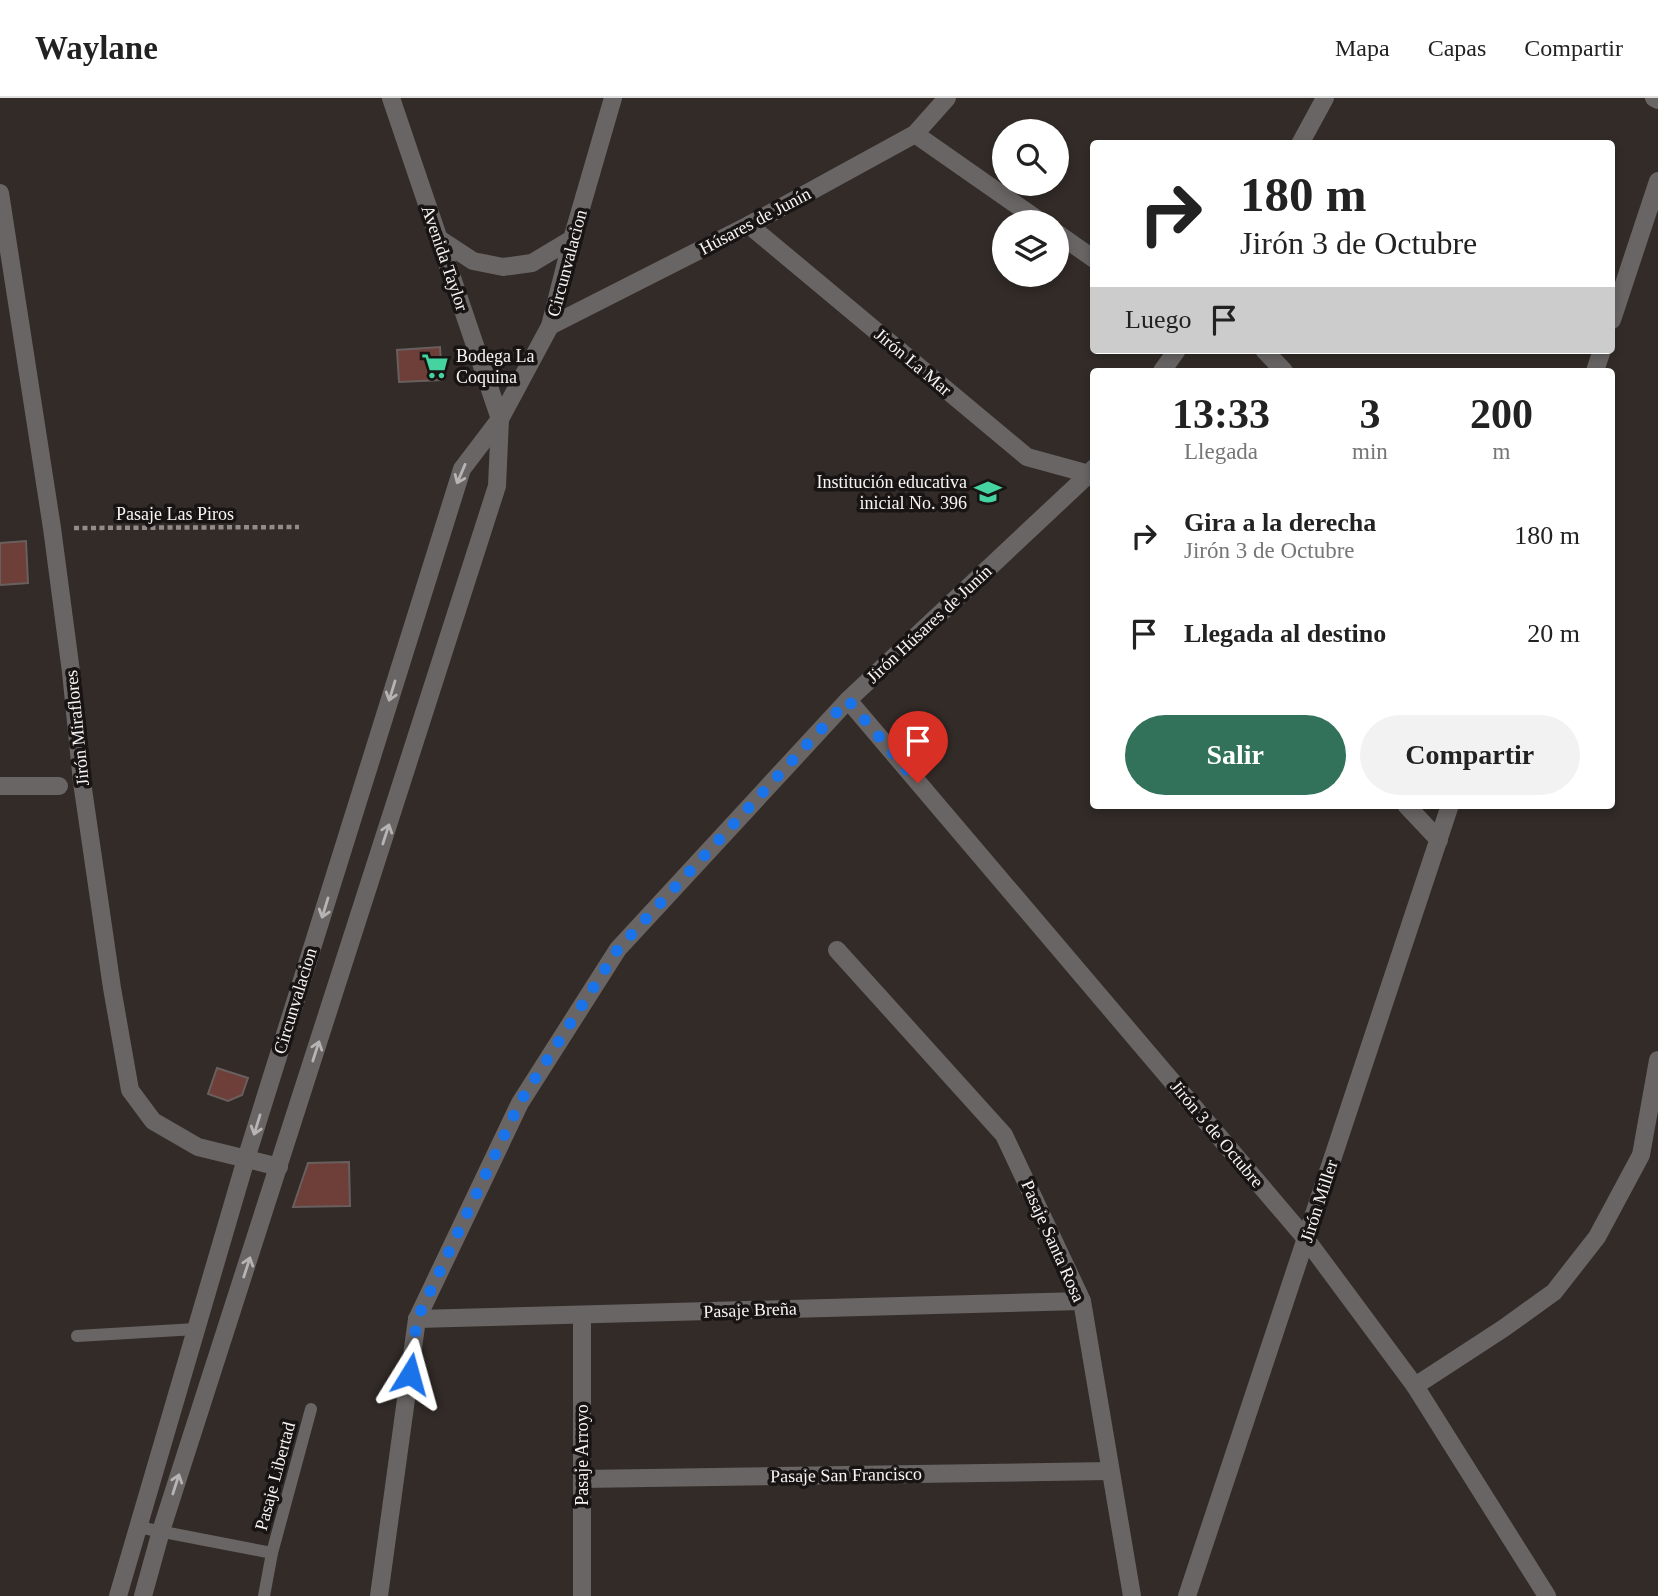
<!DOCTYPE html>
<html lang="es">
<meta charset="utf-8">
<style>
:root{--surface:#fff;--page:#f2f2f2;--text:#222;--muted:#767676;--line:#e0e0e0;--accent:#32725a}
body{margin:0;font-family:Georgia,serif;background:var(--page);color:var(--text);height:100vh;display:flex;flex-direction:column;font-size:26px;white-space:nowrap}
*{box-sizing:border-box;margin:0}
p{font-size:23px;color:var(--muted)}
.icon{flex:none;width:38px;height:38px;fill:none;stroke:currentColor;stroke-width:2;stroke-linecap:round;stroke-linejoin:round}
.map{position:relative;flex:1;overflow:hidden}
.drawer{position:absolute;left:1090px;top:270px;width:525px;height:441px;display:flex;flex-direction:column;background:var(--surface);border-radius:7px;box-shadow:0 4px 10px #0003}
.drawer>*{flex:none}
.top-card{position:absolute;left:1090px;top:42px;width:525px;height:214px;border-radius:7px;box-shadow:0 4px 10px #0003;background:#fff;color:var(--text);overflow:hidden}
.buttons{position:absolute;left:992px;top:21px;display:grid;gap:14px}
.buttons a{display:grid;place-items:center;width:77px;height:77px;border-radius:50%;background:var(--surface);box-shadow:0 4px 10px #0003;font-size:35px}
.pin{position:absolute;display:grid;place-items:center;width:60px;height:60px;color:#fff;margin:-72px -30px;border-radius:50% 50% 50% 0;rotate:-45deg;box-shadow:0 0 7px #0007}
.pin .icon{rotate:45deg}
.me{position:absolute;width:77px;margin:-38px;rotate:8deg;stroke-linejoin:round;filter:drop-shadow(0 0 5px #0008)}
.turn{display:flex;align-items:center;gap:24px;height:147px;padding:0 35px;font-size:32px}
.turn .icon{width:91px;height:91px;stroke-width:2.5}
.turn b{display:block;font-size:49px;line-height:60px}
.then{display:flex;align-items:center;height:66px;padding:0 35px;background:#0003;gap:14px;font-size:26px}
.eta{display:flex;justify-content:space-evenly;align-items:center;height:119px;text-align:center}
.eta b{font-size:42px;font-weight:700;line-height:49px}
.cta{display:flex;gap:14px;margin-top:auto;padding:14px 35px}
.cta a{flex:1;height:80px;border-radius:42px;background:var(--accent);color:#fff;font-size:28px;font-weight:700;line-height:80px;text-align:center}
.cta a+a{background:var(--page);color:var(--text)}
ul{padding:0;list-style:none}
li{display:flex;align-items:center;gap:21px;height:98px;padding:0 35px}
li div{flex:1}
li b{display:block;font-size:26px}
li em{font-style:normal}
header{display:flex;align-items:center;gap:42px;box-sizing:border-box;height:98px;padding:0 35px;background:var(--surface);border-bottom:2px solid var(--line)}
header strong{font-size:33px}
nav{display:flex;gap:38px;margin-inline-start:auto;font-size:24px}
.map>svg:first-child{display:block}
</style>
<header>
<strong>Waylane</strong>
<nav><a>Mapa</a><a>Capas</a><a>Compartir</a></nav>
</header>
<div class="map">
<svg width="1658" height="1498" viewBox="0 0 1658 1498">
<rect width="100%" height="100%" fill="#322b28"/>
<!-- building -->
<g fill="#6d3f38" stroke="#685f5e" stroke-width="2">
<polygon points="440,249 442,282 399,284 397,252"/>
<polygon points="26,443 28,485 0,487 0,445"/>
<polygon points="217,970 248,980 242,997 228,1003 208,996"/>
<polygon points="349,1064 350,1108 293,1109 308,1065"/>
</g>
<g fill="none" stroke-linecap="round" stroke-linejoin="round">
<!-- path -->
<polyline stroke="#918c89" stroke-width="4.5" stroke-dasharray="5 3.5" stroke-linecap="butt" points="74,430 299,429"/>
<!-- service -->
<g stroke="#696565" stroke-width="12">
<polyline points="77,1238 196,1231"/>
<polyline points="138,1429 272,1455"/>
<polyline points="264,1498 272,1455 311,1311"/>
</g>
<!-- minor -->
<g stroke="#696565" stroke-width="18">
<polyline points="391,0 500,321"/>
<polyline points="1654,0 1658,2"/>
<polyline points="915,36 1041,124"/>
<polyline points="1300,46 1325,0"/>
<polyline points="0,95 52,430 71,574 82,684 112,890 130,992 153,1023 198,1049 279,1069"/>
<polyline points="749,127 1027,359 1089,376 1094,380"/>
<polyline points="1057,135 1094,161"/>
<polyline points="438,140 473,163 503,169 532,165 572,141"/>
<polyline points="1612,222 1658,83"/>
<polyline points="550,228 749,127 915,36 947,0"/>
<polyline points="1264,252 1284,273"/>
<polyline points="1162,273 1177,252"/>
<polyline points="1595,273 1602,252"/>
<polyline points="848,602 1306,1141 1415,1288 1547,1498"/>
<polyline points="0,688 59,688"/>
<polyline points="1406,707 1439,742"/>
<polyline points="837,852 1004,1037 1082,1203 1132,1498"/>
<polyline points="582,1217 582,1497"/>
<polyline points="417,1221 1082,1203"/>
<polyline points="1415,1288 1504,1230 1554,1194 1597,1139 1641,1057 1658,962"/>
<polyline points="582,1381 1110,1373"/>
<polyline points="379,1498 417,1221 520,1005 618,851 848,602 1089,376 1094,370"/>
<polyline points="1187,1498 1450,707"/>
</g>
<!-- tertiary -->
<g stroke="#696565" stroke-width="18">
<polyline points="118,1498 246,1061 462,371 500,321 550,228 572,141 613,0"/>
<polyline points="143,1498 161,1433 497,388 500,321"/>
</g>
</g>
<!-- one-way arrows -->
<defs><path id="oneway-shaft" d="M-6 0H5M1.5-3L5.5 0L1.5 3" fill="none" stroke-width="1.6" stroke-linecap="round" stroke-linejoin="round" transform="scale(1.75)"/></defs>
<g stroke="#b8b4b3">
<use href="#oneway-shaft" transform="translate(461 376) rotate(113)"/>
<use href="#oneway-shaft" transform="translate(392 593) rotate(107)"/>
<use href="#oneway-shaft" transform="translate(386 736) rotate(-72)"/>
<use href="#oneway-shaft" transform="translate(325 810) rotate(107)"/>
<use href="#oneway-shaft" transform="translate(316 953) rotate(-72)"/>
<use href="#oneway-shaft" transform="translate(257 1027) rotate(107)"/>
<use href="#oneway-shaft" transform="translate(247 1169) rotate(-72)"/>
<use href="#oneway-shaft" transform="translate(176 1386) rotate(-72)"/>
</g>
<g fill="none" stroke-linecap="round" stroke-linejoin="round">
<!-- route -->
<polyline stroke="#1a73e8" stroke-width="12" stroke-dasharray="0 21.6" points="410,1276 417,1221 520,1004 618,851 848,602 918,685"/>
</g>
<!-- icons -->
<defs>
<symbol id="supermarket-bare" viewBox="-9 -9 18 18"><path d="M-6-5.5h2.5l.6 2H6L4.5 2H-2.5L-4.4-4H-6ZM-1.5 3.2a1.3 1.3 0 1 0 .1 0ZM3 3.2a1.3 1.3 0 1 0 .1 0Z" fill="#45d49f" stroke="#171413" stroke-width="2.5" paint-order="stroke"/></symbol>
<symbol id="school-bare" viewBox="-9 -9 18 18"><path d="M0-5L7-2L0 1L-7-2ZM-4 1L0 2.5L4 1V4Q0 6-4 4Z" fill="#45d49f" stroke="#171413" stroke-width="2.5" paint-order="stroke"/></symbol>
</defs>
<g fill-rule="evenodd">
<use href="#supermarket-bare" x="416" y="249" width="38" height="38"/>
<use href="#school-bare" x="969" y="375" width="38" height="38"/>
</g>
<g text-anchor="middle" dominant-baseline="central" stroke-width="7" stroke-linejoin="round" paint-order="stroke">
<!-- street labels -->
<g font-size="18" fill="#f8f4f2" stroke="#171413">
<text transform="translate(755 123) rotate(-28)">Húsares de Junín</text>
<text transform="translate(445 160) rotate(71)">Avenida Taylor</text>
<text transform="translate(567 165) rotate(-75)">Circunvalacion</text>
<text transform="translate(913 264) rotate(40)">Jirón La Mar</text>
<text x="175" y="416">Pasaje Las Piros</text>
<text transform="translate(929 526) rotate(-43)">Jirón Húsares de Junín</text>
<text transform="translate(77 630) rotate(-96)">Jirón Miraflores</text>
<text transform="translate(295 903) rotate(-73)">Circunvalacion</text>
<text transform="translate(1217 1036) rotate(50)">Jirón 3 de Octubre</text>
<text transform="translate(1319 1103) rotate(-72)">Jirón Miller</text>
<text transform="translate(1053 1143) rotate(66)">Pasaje Santa Rosa</text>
<text transform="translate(750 1212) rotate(-2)">Pasaje Breña</text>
<text transform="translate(582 1357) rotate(-90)">Pasaje Arroyo</text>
<text transform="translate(846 1377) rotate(-1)">Pasaje San Francisco</text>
<text transform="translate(275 1378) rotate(-75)">Pasaje Libertad</text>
</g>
<!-- poi labels -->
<g font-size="18" fill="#f8f4f2" stroke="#171413" text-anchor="start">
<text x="456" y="258">Bodega La<tspan x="456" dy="21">Coquina</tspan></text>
<text x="967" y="384" text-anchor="end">Institución educativa<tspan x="967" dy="21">inicial No. 396</tspan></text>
</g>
</g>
</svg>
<div class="buttons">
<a><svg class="icon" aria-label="search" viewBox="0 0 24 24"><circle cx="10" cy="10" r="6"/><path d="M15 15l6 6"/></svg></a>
<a><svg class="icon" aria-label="layers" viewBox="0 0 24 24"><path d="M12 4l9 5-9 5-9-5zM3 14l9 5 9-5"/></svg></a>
</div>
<div class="pin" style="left:918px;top:685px;background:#d93025"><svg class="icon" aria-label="arrive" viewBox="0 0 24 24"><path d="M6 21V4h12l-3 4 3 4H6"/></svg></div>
<svg class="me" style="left:410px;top:1276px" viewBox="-20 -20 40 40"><path d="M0-17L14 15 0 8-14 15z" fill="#1a73e8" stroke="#fff" stroke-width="4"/></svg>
<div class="top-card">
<div class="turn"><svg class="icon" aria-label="right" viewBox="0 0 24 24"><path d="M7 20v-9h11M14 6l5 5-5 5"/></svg><div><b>180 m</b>Jirón 3 de Octubre</div></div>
<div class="then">Luego<svg class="icon" aria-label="arrive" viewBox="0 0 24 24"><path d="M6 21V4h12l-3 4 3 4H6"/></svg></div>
</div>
<section class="drawer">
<div class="eta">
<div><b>13:33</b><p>Llegada</p></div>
<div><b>3</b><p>min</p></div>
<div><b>200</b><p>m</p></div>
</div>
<ul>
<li><svg class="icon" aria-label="right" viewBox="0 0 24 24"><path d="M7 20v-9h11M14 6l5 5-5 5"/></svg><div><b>Gira a la derecha</b><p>Jirón 3 de Octubre</p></div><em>180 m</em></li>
<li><svg class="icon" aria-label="arrive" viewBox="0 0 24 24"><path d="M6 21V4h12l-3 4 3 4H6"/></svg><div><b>Llegada al destino</b></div><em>20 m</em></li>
</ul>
<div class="cta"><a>Salir</a><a>Compartir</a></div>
</section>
</div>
